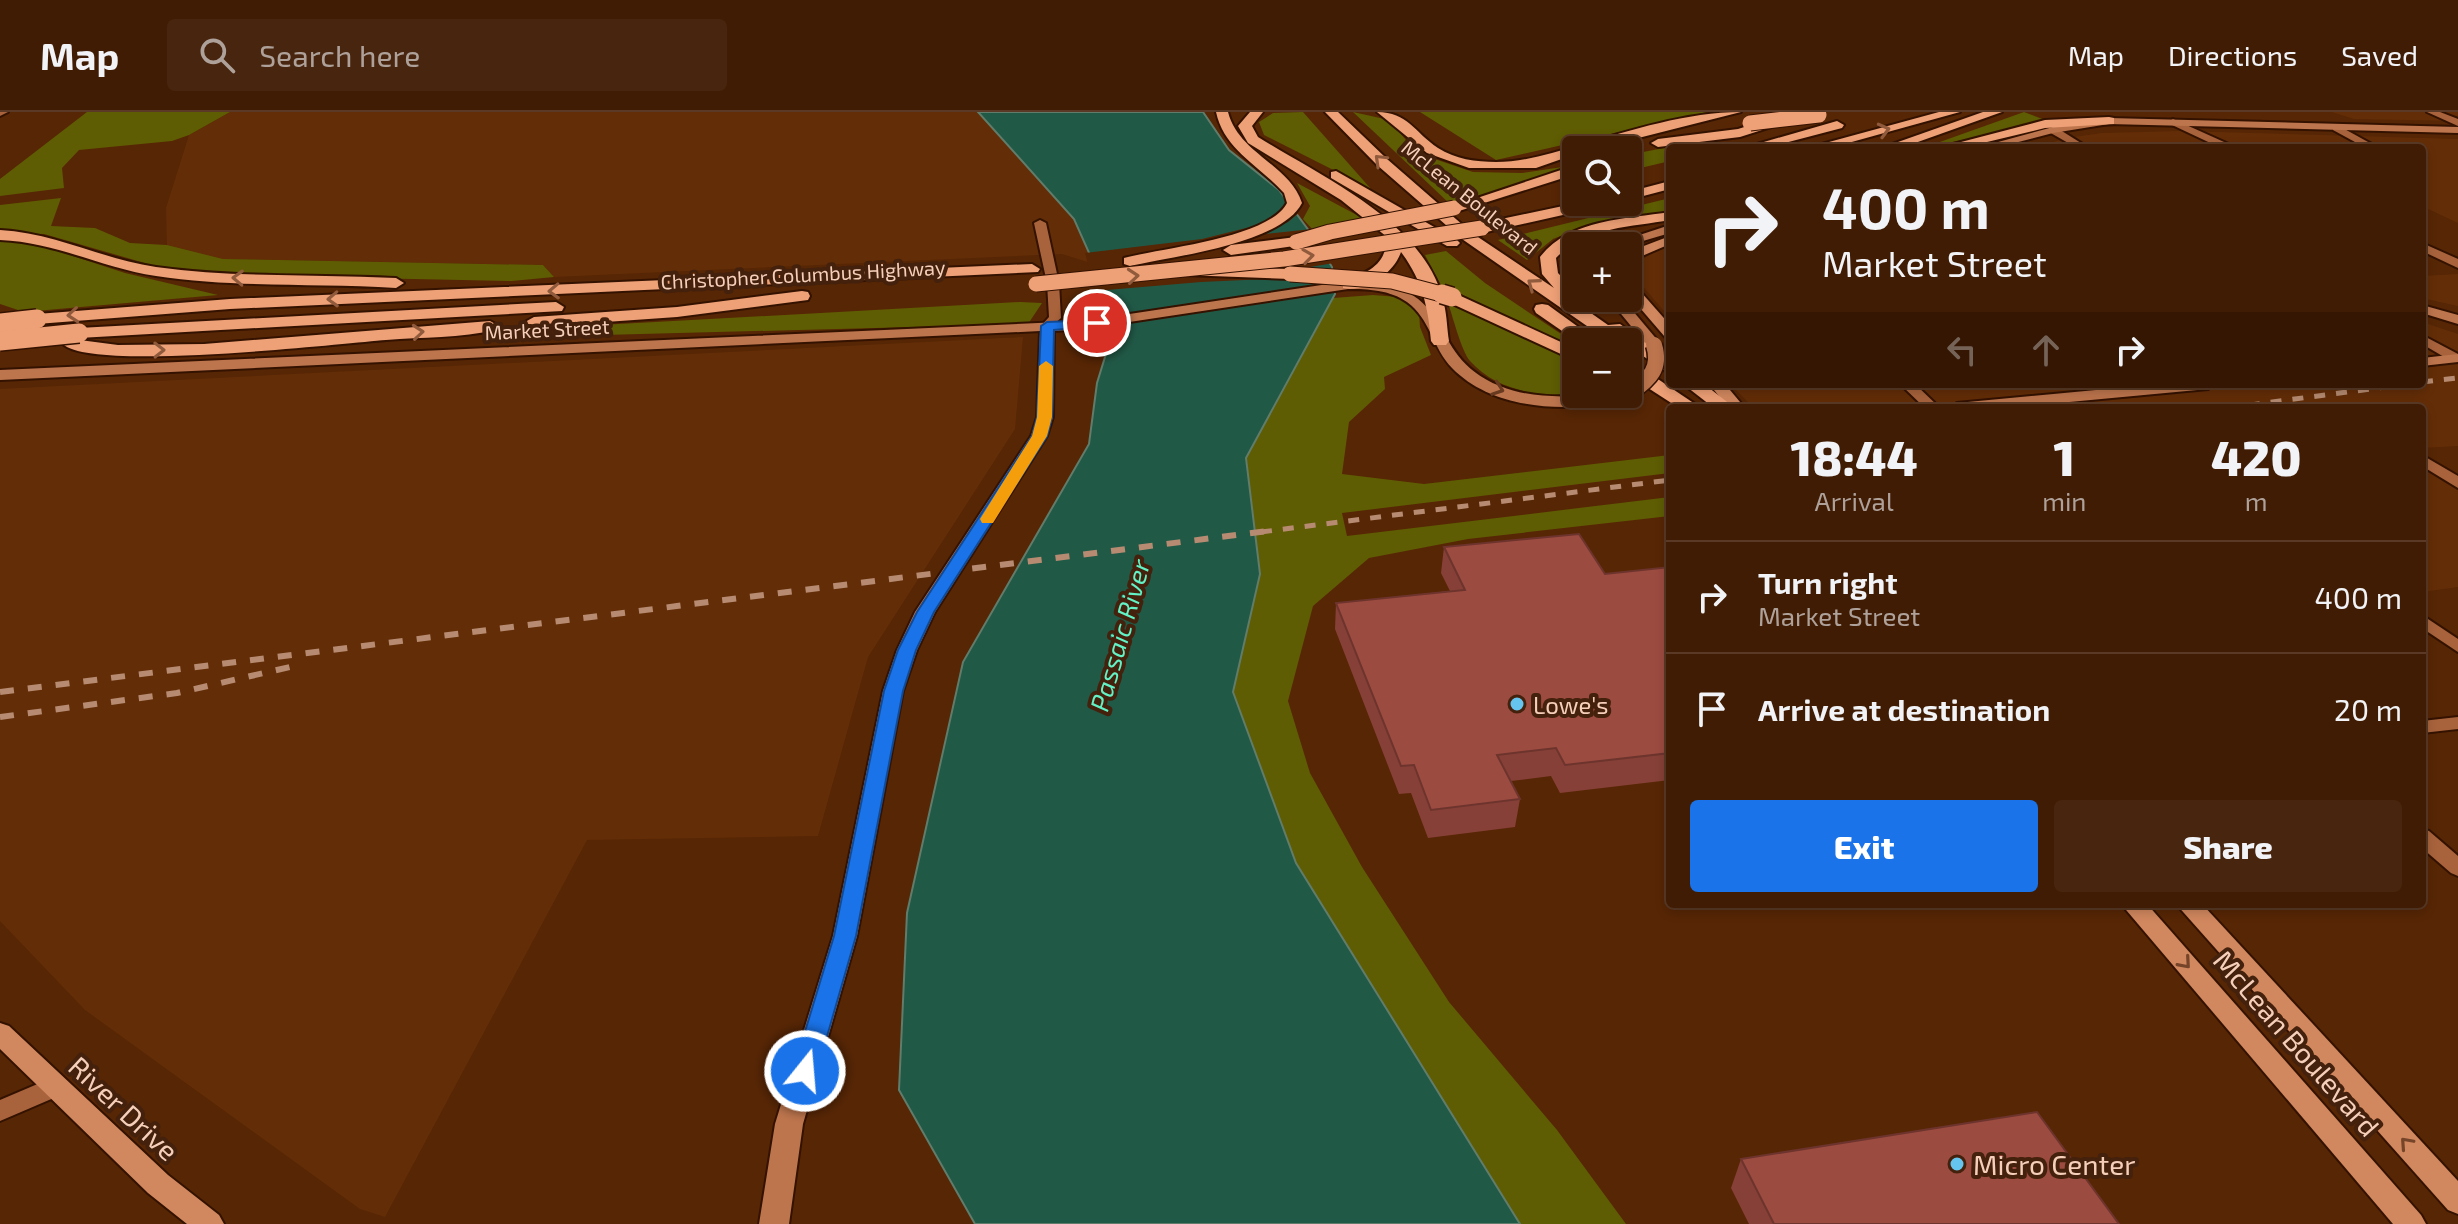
<!DOCTYPE html>
<meta charset="utf-8">
<style>
:root{--surface:#411c04;--page:#48250e;--text:#f1f3f6;--muted:#aea19a;--line:#5a3a26;--accent:#1a73e8}
body{margin:0;font-family:"Exo 2",sans-serif;background:var(--page);color:var(--text);height:100vh;display:flex;flex-direction:column;font-size:30px;white-space:nowrap}
*{box-sizing:border-box;margin:0}
p{font-size:26px;color:var(--muted)}
.icon{flex:none;width:44px;height:44px;fill:none;stroke:currentColor;stroke-width:2;stroke-linecap:round;stroke-linejoin:round}
.map{position:relative;flex:1;overflow:hidden}
.panel{position:absolute;left:1666px;top:292px;width:760px;height:504px;display:flex;flex-direction:column;background:var(--surface);border-radius:8px;box-shadow:0 4px 12px #0003,0 0 0 2px var(--line)}
.panel>*{flex:none}
.guide{position:absolute;left:1666px;top:32px;width:760px;height:244px;border-radius:8px;box-shadow:0 4px 12px #0003,0 0 0 2px var(--line);background:#411c04;color:var(--text);overflow:hidden}
.controls{position:absolute;left:1562px;top:24px;display:grid;gap:16px}
.controls a{display:grid;place-items:center;width:80px;height:80px;border-radius:8px;background:var(--surface);box-shadow:0 4px 12px #0003,0 0 0 2px var(--line);font-size:40px}
.pin{position:absolute;display:grid;place-items:center;width:68px;height:68px;color:#fff;margin:-34px;border:4px solid #fff;border-radius:50%;box-shadow:0 2px 8px #0007}
.me{position:absolute;width:88px;margin:-44px;rotate:17deg;stroke-linejoin:round;filter:drop-shadow(0 0 6px #0008)}
.turn{display:flex;align-items:center;gap:28px;height:168px;padding:0 24px;font-size:36px}
.turn .icon{width:104px;height:104px;stroke-width:2.5}
.turn b{display:block;font-size:56px;line-height:68px}
.lanes{display:flex;align-items:center;height:76px;padding:0 24px;background:#0003;justify-content:center;gap:40px;direction:ltr}
.lanes .off{opacity:.35}
.eta{display:flex;justify-content:space-evenly;align-items:center;height:136px;text-align:center}
.eta b{font-size:48px;font-weight:800;line-height:56px}
.primary-button{display:flex;gap:16px;margin-top:auto;padding:16px 24px}
.primary-button a{flex:1;height:92px;border-radius:8px;background:var(--accent);color:#fff;font-size:32px;font-weight:800;line-height:92px;text-align:center}
.primary-button a+a{background:var(--page);color:var(--text)}
ul{padding:0;list-style:none}
li{display:flex;align-items:center;gap:24px;height:112px;padding:0 24px;border-top:2px solid var(--line)}
li div{flex:1}
li b{display:block;font-size:30px}
li em{font-style:normal}
header{display:flex;align-items:center;gap:48px;box-sizing:border-box;height:112px;padding:0 40px;background:var(--surface);border-bottom:2px solid var(--line)}
header strong{font-size:38px}
nav{display:flex;gap:44px;margin-inline-start:auto;font-size:28px}
.search{width:560px;height:72px;background:var(--page);display:flex;align-items:center;gap:20px;box-sizing:border-box;padding:0 28px;border-radius:8px;color:var(--muted);font-size:30px}
.map>svg:first-child{display:block}
</style>
<header>
<strong>Map</strong>
<div class="search"><svg class="icon" aria-label="search" viewBox="0 0 24 24"><circle cx="10" cy="10" r="6"/><path d="M15 15l6 6"/></svg>Search here</div>
<nav><a>Map</a><a>Directions</a><a>Saved</a></nav>
</header>
<div class="map">
<svg width="2458" height="1112" viewBox="0 0 2458 1112">
<rect width="100%" height="100%" fill="#572605"/>
<!-- built -->
<g fill="#632d07">
<polygon points="230,0 978,0 1059,88 1074,107 1094,152 1062,142 554,165 543,153 223,147 167,133 166,96 189,23"/>
<polygon points="2332,0 2458,0 2458,9 2354,7"/>
<polygon points="2181,19 2458,27 2458,111 2422,94 2422,36 2031,36 2067,26 2102,21"/>
<polygon points="1670,129 1670,206 1628,157"/>
<polygon points="2458,162 2458,194 2422,186 2422,164"/>
<polygon points="2422,210 2458,222 2458,334 2422,336 2422,296 1754,296 1730,272 2422,272"/>
<polygon points="1023,225 1015,317 868,545 818,724 587,728 385,1105 360,1097 85,898 0,809 0,277"/>
<polygon points="2422,349 2458,372 2458,475 2422,480"/>
</g>
<!-- green -->
<g fill="#5e5d03">
<polygon points="87,0 230,0 189,23 172,29 79,38 62,56 64,76 0,84 0,67"/>
<polygon points="1303,0 1371,77 1264,23 1259,10 1273,1"/>
<polygon points="1353,0 1389,8 1417,41 1473,60 1522,61 1569,54 1508,78 1451,93"/>
<polygon points="1420,0 1707,0 1496,48"/>
<polygon points="2024,0 2050,10 1923,36"/>
<polygon points="1679,33 1722,36 1670,36 1670,49 1628,59 1628,43"/>
<polygon points="1297,71 1368,109 1314,119 1303,107 1310,94"/>
<polygon points="61,86 51,114 95,116 130,131 167,133 223,147 543,153 554,165 512,169 222,163 169,158 44,122 0,121 0,93"/>
<polygon points="1670,86 1670,100 1573,119 1553,127 1527,148 1498,128"/>
<polygon points="0,129 30,130 125,161 218,183 24,200 0,192"/>
<polygon points="1446,139 1485,171 1576,232 1576,236 1442,175 1425,143"/>
<polygon points="1373,183 1398,185 1419,200 1420,215 1431,243 1384,265 1385,277 1349,310 1342,362 1424,372 1670,343 1670,361 1342,401 1347,424 1670,385 1670,404 1468,427 1369,446 1313,494 1288,589 1310,661 1362,755 1449,890 1557,1018 1626,1112 1520,1112 1296,751 1233,580 1260,462 1246,346 1333,186"/>
<polygon points="1020,190 1042,191 1028,212 603,223 600,213"/>
<path d="M1448 191 1576 248V282H1604C1559 287 1502 285 1470 249 1461 238 1453 205 1448 191Z"/>
</g>
<!-- water -->
<polygon fill="#215947" stroke="#617c6a" stroke-width="2" points="978,0 1203,0 1229,38 1279,78 1315,127 1332,155 1335,182 1246,346 1260,462 1233,580 1296,751 1520,1112 975,1112 899,978 907,801 963,550 1089,332 1097,271 1113,219 1115,198 1100,183 1094,152 1074,107"/>
<!-- pier -->
<polygon fill="#572605" points="1282,76 1300,100 1288,110 1257,123 1312,117 1334,151 1304,156 1289,166 1201,170 1095,179 1085,141 1202,127 1262,112 1283,99 1288,90"/>
<g fill="none" stroke-linecap="round" stroke-linejoin="round">
<defs>
<g id="street">
<polygon points="0,0 8,0 0,4"/>
<polygon points="2427,0 2440,0 2458,7 2458,14"/>
<polygon points="2173,7 2233,34 2234,36 2221,36 2170,12 2168,10"/>
<polygon points="2333,14 2339,14 2379,36 2366,36 2333,18"/>
<polygon points="2049,16 2057,16 2089,36 2077,36 2049,20"/>
<polygon points="1040,108 1046,111 1059,171 1061,206 1047,218 1041,214 1049,205 1047,171 1034,111"/>
<polygon points="2422,131 2458,147 2458,156 2422,139"/>
<polygon points="2422,223 2458,242 2458,250 2451,249 2422,232"/>
<polygon points="1900,272 1915,272 1940,296 1925,296"/>
<polygon points="2422,343 2458,364 2458,376 2422,354"/>
<polygon points="2422,503 2458,527 2458,540 2422,516"/>
<polygon points="2458,605 2458,617 2422,621 2422,609"/>
<polygon points="2422,717 2429,719 2458,744 2458,764 2451,761 2422,736"/>
<polygon points="54,965 63,968 66,975 63,982 0,1009 0,988"/>
</g>
<g id="secondary">
<polygon points="2109,6 2458,15 2458,21 2109,12 2053,21 1995,36 1976,36 2053,15"/>
<polygon points="1670,113 1670,121 1626,134 1606,134"/>
<path d="M1348 169C1464 170 1420 242 1500 274 1542 291 1584 282 1628 282V279L1631 282C1623 289 1607 291 1596 293 1548 299 1488 293 1452 256 1433 237 1430 206 1407 190 1390 178 1368 177 1348 177L1083 217 1054 219 1053 305 1047 324 935 500 917 538 903 579 857 824 803 1012 789 1112H759L775 1012 833 824 883 579 897 538 915 500 1031 324 1037 305 1040 219 0 268V258L1083 209Z"/>
<polygon points="1608,186 1622,186 1659,230 1659,236 1649,236"/>
<polygon points="2422,193 2458,203 2458,212 2422,201"/>
<polygon points="2458,242 2458,250 2422,254 2422,246"/>
<polygon points="2160,272 2216,272 2208,277 2006,296 1949,296 1957,291"/>
</g>
<g id="primary">
<polygon points="1670,124 1670,132 1628,150 1628,140"/>
<polygon points="1628,170 1633,171 1670,213 1670,226 1665,225 1628,182"/>
<polygon points="1709,272 1725,272 1745,296 1729,296"/>
<polygon points="2121,792 2147,792 2421,1103 2426,1112 2393,1112"/>
<polygon points="2176,792 2202,792 2458,1069 2458,1102 2448,1098"/>
<polygon points="0,911 9,914 168,1063 219,1103 224,1112 187,1112 148,1081 0,937"/>
</g>
<g id="highway">
<path d="M1216 0H1228C1239 42 1289 52 1302 91 1281 132 1174 144 1130 154L1124 152V146C1162 136 1269 126 1287 91L1284 81C1260 54 1224 38 1216 0Z"/>
<path d="M1250 0H1263L1252 14 1258 25C1323 66 1427 111 1444 192 1447 204 1447 217 1449 229L1446 233H1434L1431 229C1428 194 1422 168 1401 140 1394 161 1366 181 1343 176V170C1368 160 1386 154 1387 125L1341 88 1248 31 1238 14Z"/>
<path d="M1325 0H1338L1387 47 1472 121 1554 176 1542 162 1540 145C1569 107 1627 107 1670 100V108C1632 115 1584 115 1556 146L1558 161 1576 180V186L1582 188 1578 192 1608 213 1620 212 1670 249V262L1628 234V230H1610L1462 127 1377 53Z"/>
<path d="M1377 0C1408 0 1414 20 1438 36 1455 47 1476 50 1496 50 1525 50 1552 41 1580 33 1632 18 1687 0 1741 0L1591 38H1576V42L1536 56H1469L1427 41Z"/>
<polygon points="1939,0 1960,0 1830,36 1807,36"/>
<polygon points="1983,0 2002,0 1901,36 1881,36"/>
<polygon points="1782,3 1788,7 1787,10 1740,25 1658,35 1651,31 1658,27 1738,17"/>
<polygon points="2109,5 2114,6 2114,12 2045,16 1962,36 1938,36 2045,8"/>
<polygon points="1837,9 1844,13 1842,16 1766,36 1743,36"/>
<polygon points="1576,53 1576,62 1459,99 1454,100 1447,96"/>
<polygon points="1336,59 1457,128 1460,131 1457,134 1447,134 1331,66 1331,60"/>
<polygon points="1670,69 1670,77 1628,88 1628,80"/>
<polygon points="1582,90 1610,90 1603,94 1482,121 1474,116 1482,111"/>
<path d="M0 118C55 121 102 147 156 155 235 166 316 162 396 166L404 171 396 176C316 171 235 176 156 164 102 156 55 130 0 128Z"/>
<polygon points="1296,125 1304,130 1301,133 1231,143 1223,138 1231,133"/>
<polygon points="1032,152 1040,157 1038,160 230,197 37,212 29,207 37,202 230,187"/>
<polygon points="1190,155 1290,157 1298,162 1290,167 1184,163 1182,160"/>
<polygon points="802,179 808,180 810,184 808,188 677,205 534,215 525,210 534,205 677,195"/>
<polygon points="1452,180 1576,237 1576,249 1446,189 1444,185"/>
<polygon points="556,190 564,195 562,199 79,226 70,221 79,216"/>
<polygon points="1542,192 1548,193 1599,230 1578,230 1536,201 1534,197 1536,193"/>
<path d="M490 209 499 214 496 218C461 226 422 225 386 228 336 232 91 260 63 232L72 227 118 233 204 232Z"/>
<polygon points="1628,250 1634,251 1701,296 1679,296 1628,263"/>
<polygon points="1683,272 1704,272 1735,296 1714,296"/>
</g>
</defs>
<!-- street casing -->
<use href="#street" stroke="#341200" stroke-width="4"/>
<!-- secondary casing -->
<use href="#secondary" stroke="#341200" stroke-width="4"/>
<!-- primary casing -->
<use href="#primary" stroke="#341200" stroke-width="4"/>
<!-- highway casing -->
<use href="#highway" stroke="#341200" stroke-width="4"/>
<!-- street -->
<use href="#street" fill="#a8633c" fill-rule="evenodd"/>
<!-- secondary -->
<use href="#secondary" fill="#bd754d" fill-rule="evenodd"/>
<!-- primary -->
<use href="#primary" fill="#d2885f" fill-rule="evenodd"/>
<!-- highway -->
<use href="#highway" fill="#eea076" fill-rule="evenodd"/>
<!-- rail-far1 -->
<g stroke="#b68b71" stroke-width="5" stroke-dasharray="11 11" stroke-linecap="butt">
<polyline points="2422,270 2458,266"/>
<polyline points="2227,296 2408,272"/>
<polyline points="1261,420 1670,368"/>
</g>
<!-- rail -->
<g stroke="#b68b71" stroke-width="6" stroke-dasharray="14 14" stroke-linecap="butt">
<polyline points="0,580 1276,418"/>
<polyline points="0,605 177,581 303,552"/>
</g>
<defs>
<path id="secondary-bridge" d="M1631 280C1650 267 1661 256 1654 233"/>
<g id="highway-bridge-far1">
<polyline points="1750,11 1819,3"/>
<polyline points="1296,130 1330,120 1454,96"/>
<polyline points="1290,162 1392,169 1449,184"/>
<polyline points="1036,172 1284,147 1482,116"/>
</g>
<g id="highway-bridge">
<polyline points="1442,182 1452,185"/>
<polyline points="0,211 37,207"/>
<polyline points="0,229 79,221"/>
</g>
</defs>
<!-- secondary-bridge casing -->
<use href="#secondary-bridge" stroke="#341200" stroke-width="19" stroke-linecap="butt"/>
<!-- highway-bridge-far1 casing -->
<use href="#highway-bridge-far1" stroke="#341200" stroke-width="17" stroke-linecap="butt"/>
<!-- highway-bridge casing -->
<use href="#highway-bridge" stroke="#341200" stroke-width="22" stroke-linecap="butt"/>
<!-- secondary-bridge -->
<use href="#secondary-bridge" stroke="#bd754d" stroke-width="16"/>
<!-- highway-bridge-far1 -->
<use href="#highway-bridge-far1" stroke="#eea076" stroke-width="15"/>
<!-- highway-bridge -->
<use href="#highway-bridge" stroke="#eea076" stroke-width="19"/>
</g>
<!-- wall -->
<g fill="#864037">
<polygon points="1444,435 1605,462 1670,455 1670,668 1560,681 1551,664 1511,669 1520,687 1515,715 1428,726 1411,681 1399,682 1335,517 1336,491 1450,479 1441,461"/>
<polygon points="1741,1047 2119,1112 1749,1112 1731,1076"/>
</g>
<!-- building -->
<g fill="#9c4b40" stroke="#6d342d" stroke-width="2">
<polygon points="1579,422 1605,462 1670,455 1670,641 1565,653 1556,636 1497,643 1520,687 1431,698 1414,653 1401,654 1336,491 1465,478 1444,435"/>
<polygon points="2037,1000 2119,1112 1774,1112 1741,1047"/>
</g>
<!-- one-way arrows -->
<defs><path id="oneway-chevron" d="M-2-3.5L2.5 0L-2 3.5" fill="none" stroke-width="1.6" stroke-linecap="round" stroke-linejoin="round" transform="scale(2)"/></defs>
<g stroke="#905a3c">
<use href="#oneway-chevron" transform="translate(1884 18) rotate(-15)"/>
<use href="#oneway-chevron" transform="translate(1380 48) rotate(-136)"/>
<use href="#oneway-chevron" transform="translate(1308 144) rotate(-8)"/>
<use href="#oneway-chevron" transform="translate(1133 164) rotate(-5)"/>
<use href="#oneway-chevron" transform="translate(238 166) rotate(-178)"/>
<use href="#oneway-chevron" transform="translate(1533 172) rotate(-144)"/>
<use href="#oneway-chevron" transform="translate(554 179) rotate(178)"/>
<use href="#oneway-chevron" transform="translate(333 187) rotate(178)"/>
<use href="#oneway-chevron" transform="translate(73 203) rotate(175)"/>
<use href="#oneway-chevron" transform="translate(418 220) rotate(-5)"/>
<use href="#oneway-chevron" transform="translate(159 238) rotate(-1)"/>
</g>
<use stroke="#683a20" href="#oneway-chevron" transform="translate(1498 277) rotate(19)"/>
<g stroke="#764529">
<use href="#oneway-chevron" transform="translate(2185 851) rotate(49)"/>
<use href="#oneway-chevron" transform="translate(2406 1031) rotate(-132)"/>
</g>
<!-- route -->
<polygon fill="#1a73e8" stroke="#114b97" stroke-width="2" points="1097,208 1101,209 1101,214 1054,218 1052,305 1047,324 934,500 916,538 903,579 856,824 817,959 813,966 805,969 796,966 793,959 834,824 884,579 898,538 917,500 1032,324 1037,305 1041,214 1047,210"/>
<!-- slow -->
<polygon fill="#f59e0b" points="1046,249 1053,254 1052,305 1047,324 993,411 982,411 980,407 1032,324 1037,305 1039,254"/>
<!-- markers -->
<g fill="#65c5ef" stroke="#44210c" stroke-width="3">
<circle cx="1517" cy="592" r="8"/>
<circle cx="1957" cy="1052" r="8"/>
</g>
<g text-anchor="middle" dominant-baseline="central" stroke-width="8" stroke-linejoin="round" paint-order="stroke">
<!-- far-street labels -->
<g font-size="20" fill="#f6cfba" stroke="#44210c">
<text transform="translate(1470 85) rotate(39)">McLean Boulevard</text>
<text transform="translate(803 162) rotate(-3)">Christopher Columbus Highway</text>
<text transform="translate(547 217) rotate(-3)">Market Street</text>
</g>
<!-- poi labels -->
<g font-size="24" fill="#f6cfba" stroke="#44210c" text-anchor="start">
<text x="1533" y="592">Lowe's</text>
</g>
<!-- water labels -->
<g font-size="26" font-style="italic" fill="#62f2c5" stroke="#44210c">
<text transform="translate(1119 523) rotate(-74)">Passaic River</text>
</g>
<!-- near-street labels -->
<g font-size="28" fill="#f6cfba" stroke="#44210c">
<text transform="translate(2297 931) rotate(49)">McLean Boulevard</text>
<text transform="translate(124 996) rotate(43)">River Drive</text>
</g>
<!-- near-poi labels -->
<g font-size="28" fill="#f6cfba" stroke="#44210c" text-anchor="start">
<text x="1973" y="1052">Micro Center</text>
</g>
</g>
</svg>
<div class="controls">
<a><svg class="icon" aria-label="search" viewBox="0 0 24 24"><circle cx="10" cy="10" r="6"/><path d="M15 15l6 6"/></svg></a>
<a>+</a>
<a>−</a>
</div>
<div class="pin" style="left:1097px;top:211px;background:#d93025"><svg class="icon" aria-label="arrive" viewBox="0 0 24 24"><path d="M6 21V4h12l-3 4 3 4H6"/></svg></div>
<svg class="me" style="left:805px;top:959px" viewBox="-20 -20 40 40"><circle r="17" fill="#1a73e8" stroke="#fff" stroke-width="3"/><path d="M0-11L8 9 0 5-8 9z" fill="#fff"/></svg>
<div class="guide">
<div class="turn"><svg class="icon" aria-label="right" viewBox="0 0 24 24"><path d="M7 20v-9h11M14 6l5 5-5 5"/></svg><div><b>400 m</b>Market Street</div></div>
<div class="lanes"><svg class="icon off" aria-label="left" viewBox="0 0 24 24"><path d="M17 20v-9H6M10 6l-5 5 5 5"/></svg><svg class="icon off" aria-label="ahead" viewBox="0 0 24 24"><path d="M12 20V5M6 11l6-6 6 6"/></svg><svg class="icon" aria-label="right" viewBox="0 0 24 24"><path d="M7 20v-9h11M14 6l5 5-5 5"/></svg></div>
</div>
<section class="panel">
<div class="eta">
<div><b>18:44</b><p>Arrival</p></div>
<div><b>1</b><p>min</p></div>
<div><b>420</b><p>m</p></div>
</div>
<ul>
<li><svg class="icon" aria-label="right" viewBox="0 0 24 24"><path d="M7 20v-9h11M14 6l5 5-5 5"/></svg><div><b>Turn right</b><p>Market Street</p></div><em>400 m</em></li>
<li><svg class="icon" aria-label="arrive" viewBox="0 0 24 24"><path d="M6 21V4h12l-3 4 3 4H6"/></svg><div><b>Arrive at destination</b></div><em>20 m</em></li>
</ul>
<div class="primary-button"><a>Exit</a><a>Share</a></div>
</section>
</div>
